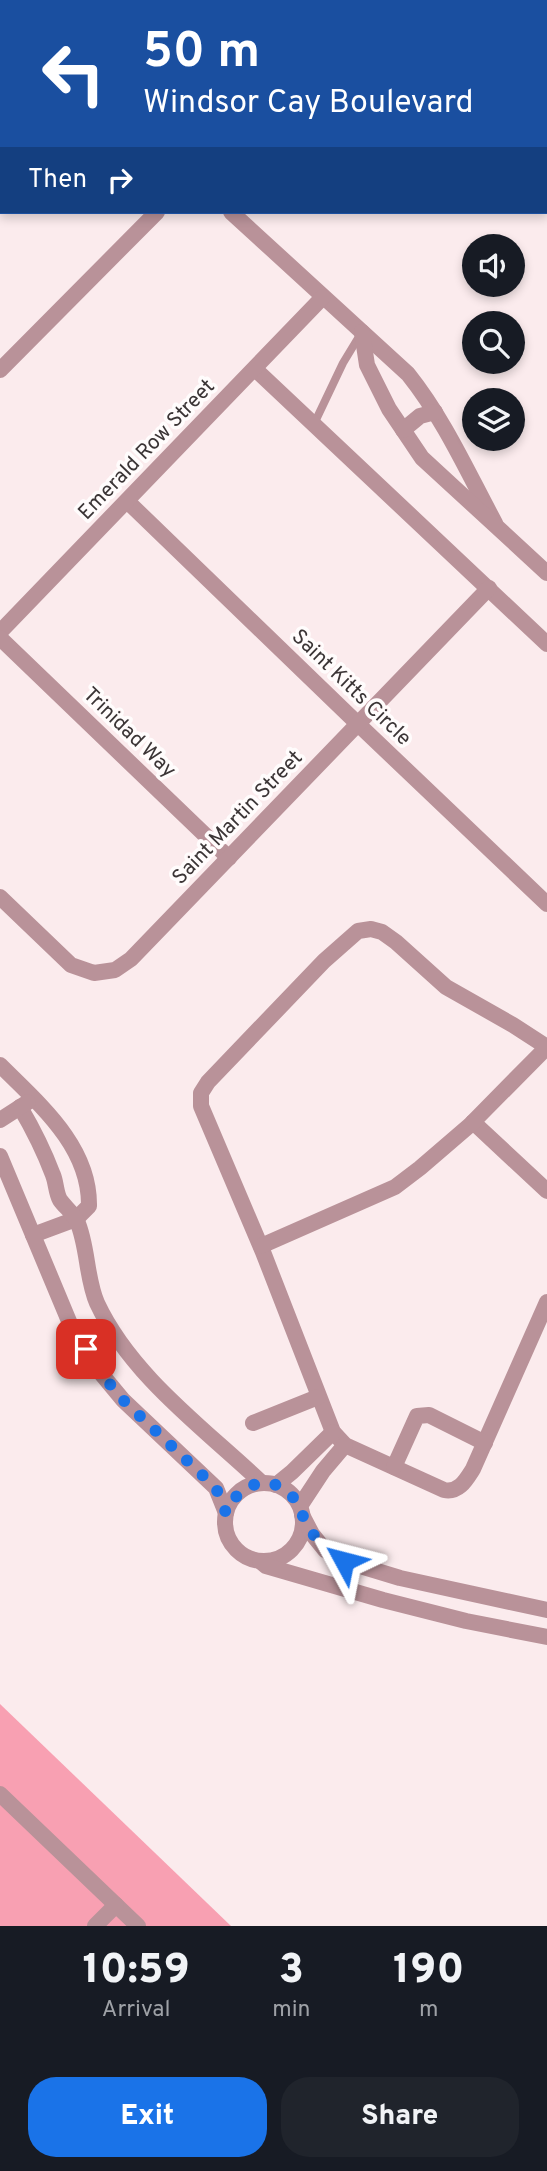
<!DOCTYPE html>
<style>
:root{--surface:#171b24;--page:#20242c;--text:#f1f3f6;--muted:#9ea1a6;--accent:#1a73e8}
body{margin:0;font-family:Overpass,sans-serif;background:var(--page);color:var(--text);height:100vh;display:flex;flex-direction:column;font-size:26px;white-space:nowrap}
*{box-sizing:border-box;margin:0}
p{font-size:23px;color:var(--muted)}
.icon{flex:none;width:38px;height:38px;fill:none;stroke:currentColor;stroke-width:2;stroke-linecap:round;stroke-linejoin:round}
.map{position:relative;height:1926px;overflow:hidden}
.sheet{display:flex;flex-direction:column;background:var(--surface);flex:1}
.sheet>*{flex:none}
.banner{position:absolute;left:0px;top:0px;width:548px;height:214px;box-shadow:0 4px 10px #0003;background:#1a4fa0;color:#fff;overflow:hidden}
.tools{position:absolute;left:462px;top:234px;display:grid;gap:14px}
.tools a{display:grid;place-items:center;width:63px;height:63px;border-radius:50%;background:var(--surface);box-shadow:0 4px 10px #0003;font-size:35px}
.pin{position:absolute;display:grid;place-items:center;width:60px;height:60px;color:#fff;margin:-30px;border-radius:14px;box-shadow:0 4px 10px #0006}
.me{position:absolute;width:77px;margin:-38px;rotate:308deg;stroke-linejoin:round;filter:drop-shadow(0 0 5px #0008)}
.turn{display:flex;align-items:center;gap:24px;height:147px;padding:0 28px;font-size:32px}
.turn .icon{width:91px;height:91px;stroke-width:2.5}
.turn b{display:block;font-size:49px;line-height:60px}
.then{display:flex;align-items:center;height:66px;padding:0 28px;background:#0003;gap:14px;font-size:26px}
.eta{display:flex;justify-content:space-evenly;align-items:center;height:119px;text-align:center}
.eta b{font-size:42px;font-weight:800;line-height:49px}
.button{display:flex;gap:14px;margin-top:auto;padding:14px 28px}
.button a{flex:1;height:80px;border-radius:28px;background:var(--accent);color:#fff;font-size:28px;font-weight:800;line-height:80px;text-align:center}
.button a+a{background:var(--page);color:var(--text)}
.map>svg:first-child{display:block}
</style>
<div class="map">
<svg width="547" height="1926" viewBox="0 0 547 1926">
<rect width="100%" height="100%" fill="#fbebed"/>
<!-- forest -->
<polygon fill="#f8a0b2" points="0,1704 231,1926 0,1926"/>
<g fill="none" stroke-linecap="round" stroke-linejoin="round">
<!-- lane -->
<polyline stroke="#b99299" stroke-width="8" points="314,424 343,363 360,335"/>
<!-- street -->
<g stroke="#b99299" stroke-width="16">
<polyline points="0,27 2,29"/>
<polyline points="0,101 2,99"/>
<path d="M231 212 408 374C444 419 468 473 495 523"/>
<polyline points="362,332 367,365 389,409 422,458 547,573"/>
<polyline points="255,369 547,644"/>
<polyline points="0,370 157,212"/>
<polyline points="403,430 420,416 435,412"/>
<polyline points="127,501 358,724 547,904"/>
<polyline points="0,632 323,297"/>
<polyline points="0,638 229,858"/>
<polyline points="0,897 71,965 94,973 115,970 131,959 489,588"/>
<path d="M547 1047 513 1025 446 987 396 942 382 932 371 929 358 931 324 961 208 1082 201 1093V1106L263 1252 333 1432 345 1445 444 1490C459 1493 466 1480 473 1469L547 1302"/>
<path d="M0 1065C39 1104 90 1146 89 1206L76 1219 33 1235"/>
<path d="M20 1107C33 1129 44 1151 53 1175 56 1182 56 1193 60 1200 65 1207 73 1213 77 1221 88 1246 86 1278 97 1303 131 1376 205 1429 262 1483"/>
<polyline points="0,1120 28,1102"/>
<polyline points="473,1122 547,1191"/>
<polyline points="0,1156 71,1326 99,1371 123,1400 216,1488 226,1513"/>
<polyline points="261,1246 395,1187 420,1168 470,1125 547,1047"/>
<polyline points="253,1423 318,1397"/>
<polyline points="394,1467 417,1416 429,1415 485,1443"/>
<circle cx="264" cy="1522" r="39"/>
<polyline points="276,1485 292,1472 333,1432"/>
<polyline points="300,1506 323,1471 345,1445"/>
<polyline points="302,1515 312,1534 325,1550 344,1561 400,1578 547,1610"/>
<polyline points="260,1561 266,1566 383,1600 466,1621 547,1637"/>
<polyline points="0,1794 138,1926"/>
<polyline points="95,1926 116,1905"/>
</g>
</g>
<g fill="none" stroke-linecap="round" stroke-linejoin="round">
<!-- route -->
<path stroke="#1a73e8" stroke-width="12" stroke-dasharray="0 21.6" d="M86 1349 99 1371 123 1400 216 1488 226 1513C237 1486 267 1471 291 1495 298 1502 299 1510 304 1518 314 1539 324 1549 344 1561"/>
</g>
<g text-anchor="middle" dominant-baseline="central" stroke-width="7" stroke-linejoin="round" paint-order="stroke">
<!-- street labels -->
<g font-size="21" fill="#3b3536" stroke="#fffcfc">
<text transform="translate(147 450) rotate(-46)">Emerald Row Street</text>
<text transform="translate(351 688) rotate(44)">Saint Kitts Circle</text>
<text transform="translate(129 733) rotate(44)">Trinidad Way</text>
<text transform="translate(238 818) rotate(-46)">Saint Martin Street</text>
</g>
</g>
</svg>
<div class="tools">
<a><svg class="icon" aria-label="sound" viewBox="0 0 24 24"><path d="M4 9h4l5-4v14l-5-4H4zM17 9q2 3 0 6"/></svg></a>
<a><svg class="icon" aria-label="search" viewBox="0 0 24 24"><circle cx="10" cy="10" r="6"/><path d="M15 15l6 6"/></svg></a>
<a><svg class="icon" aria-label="layers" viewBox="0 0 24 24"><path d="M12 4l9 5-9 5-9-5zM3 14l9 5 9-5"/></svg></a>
</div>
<div class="pin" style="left:86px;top:1349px;background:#d93025"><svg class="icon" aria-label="arrive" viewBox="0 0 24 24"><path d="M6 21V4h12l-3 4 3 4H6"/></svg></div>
<svg class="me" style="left:344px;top:1561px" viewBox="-20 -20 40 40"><path d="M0-17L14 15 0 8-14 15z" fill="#1a73e8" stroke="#fff" stroke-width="4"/></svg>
<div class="banner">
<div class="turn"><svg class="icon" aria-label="left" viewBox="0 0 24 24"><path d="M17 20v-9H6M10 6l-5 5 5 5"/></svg><div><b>50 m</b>Windsor Cay Boulevard</div></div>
<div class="then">Then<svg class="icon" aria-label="right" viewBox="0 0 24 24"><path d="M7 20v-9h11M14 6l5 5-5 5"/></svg></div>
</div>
</div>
<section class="sheet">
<div class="eta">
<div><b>10:59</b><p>Arrival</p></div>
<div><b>3</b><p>min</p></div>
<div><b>190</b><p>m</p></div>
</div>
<div class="button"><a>Exit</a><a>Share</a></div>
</section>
